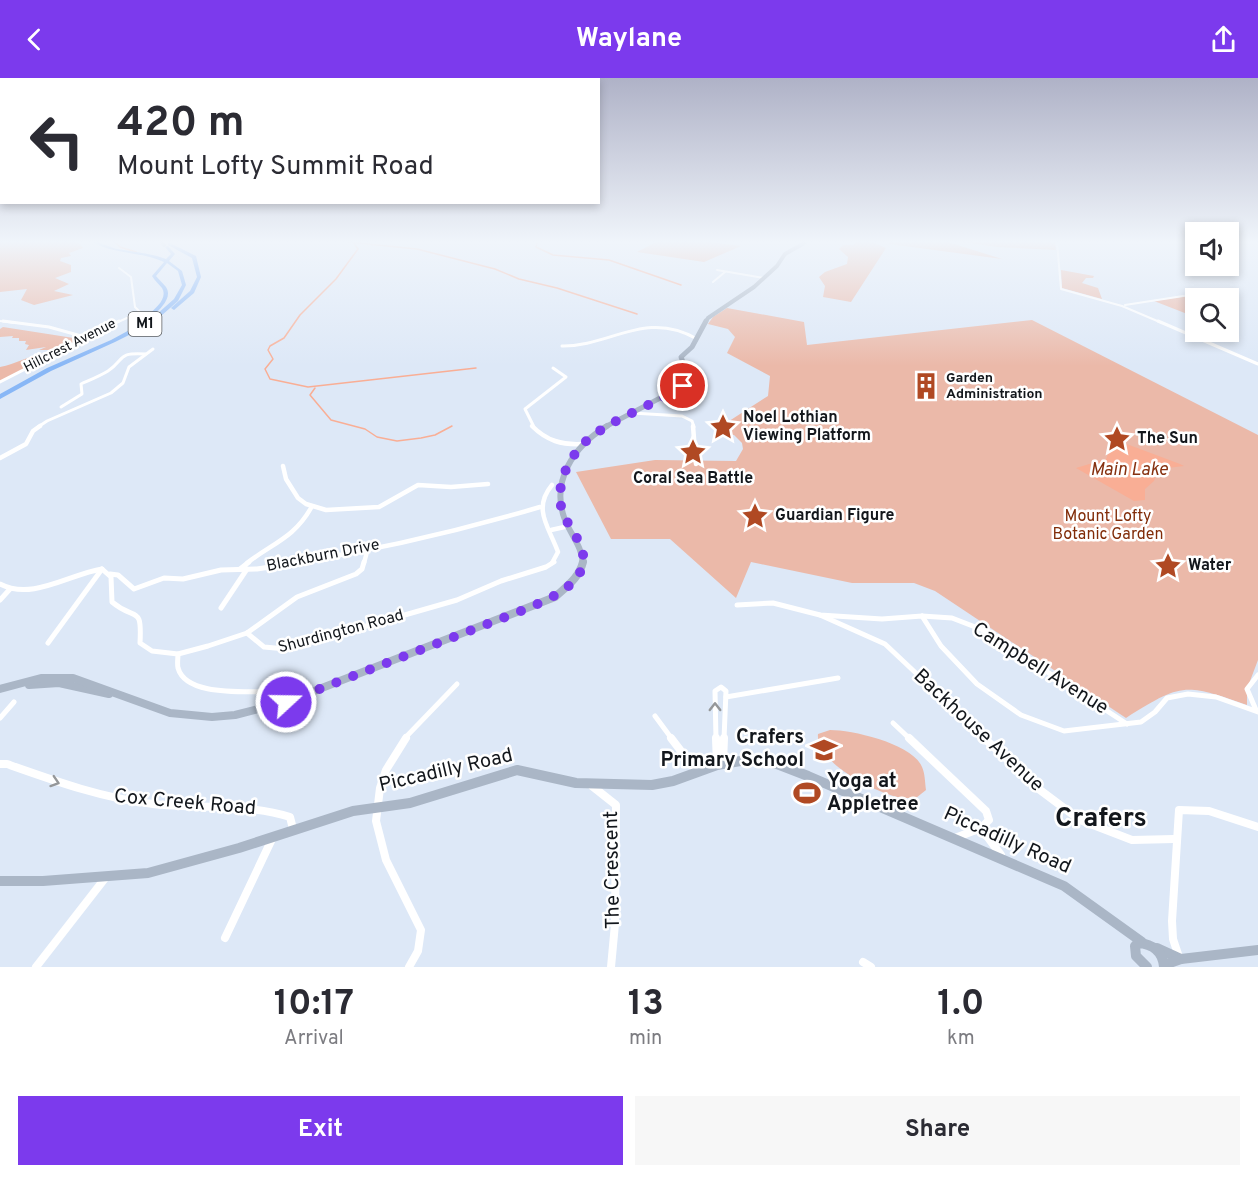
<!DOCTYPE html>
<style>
:root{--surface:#fff;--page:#f7f7f7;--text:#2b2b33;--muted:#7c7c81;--accent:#7c3aed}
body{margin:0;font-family:Overpass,sans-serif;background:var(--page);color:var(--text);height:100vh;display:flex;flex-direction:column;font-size:22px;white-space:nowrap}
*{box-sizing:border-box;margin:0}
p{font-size:20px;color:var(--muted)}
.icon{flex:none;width:33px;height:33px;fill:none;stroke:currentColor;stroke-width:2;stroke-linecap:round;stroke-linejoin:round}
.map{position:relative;height:889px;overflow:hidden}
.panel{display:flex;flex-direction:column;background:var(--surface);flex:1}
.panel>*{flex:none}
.guide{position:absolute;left:0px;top:0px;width:600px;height:126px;box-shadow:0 3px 9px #0003;background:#fff;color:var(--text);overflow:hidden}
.controls{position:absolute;left:1185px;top:144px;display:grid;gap:12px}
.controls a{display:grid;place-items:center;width:54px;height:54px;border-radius:0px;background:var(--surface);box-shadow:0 3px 9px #0003;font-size:30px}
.pin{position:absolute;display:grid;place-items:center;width:51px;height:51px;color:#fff;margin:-26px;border:3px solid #fff;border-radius:50%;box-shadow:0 2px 6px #0007}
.me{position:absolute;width:66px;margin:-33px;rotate:69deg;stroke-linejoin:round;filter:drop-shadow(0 0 4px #0008)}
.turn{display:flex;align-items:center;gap:21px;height:126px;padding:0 18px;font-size:27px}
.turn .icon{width:78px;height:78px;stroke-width:2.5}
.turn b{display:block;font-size:42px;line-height:51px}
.eta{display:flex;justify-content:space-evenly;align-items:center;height:102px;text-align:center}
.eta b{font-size:36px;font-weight:700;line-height:42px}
.action{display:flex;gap:12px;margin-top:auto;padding:12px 18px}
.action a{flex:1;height:69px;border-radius:0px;background:var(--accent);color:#fff;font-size:24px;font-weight:700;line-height:69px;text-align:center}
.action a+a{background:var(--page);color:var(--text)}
header{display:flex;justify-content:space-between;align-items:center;height:78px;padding:0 18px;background:var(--accent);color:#fff;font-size:27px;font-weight:700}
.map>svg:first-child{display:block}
</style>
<header><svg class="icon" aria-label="back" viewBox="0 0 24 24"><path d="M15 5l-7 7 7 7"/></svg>Waylane<svg class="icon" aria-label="share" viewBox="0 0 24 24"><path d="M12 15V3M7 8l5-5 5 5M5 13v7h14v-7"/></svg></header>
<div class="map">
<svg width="1258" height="889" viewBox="0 0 1258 889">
<rect width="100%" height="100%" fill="#dde8f7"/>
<!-- green -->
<g fill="#ebb9a9">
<polygon points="0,164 78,164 83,170 69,175 71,178 61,180 60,183 71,187 71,194 55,200 69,206 54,213 73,217 34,227 21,222 27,211 0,214"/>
<polygon points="656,164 711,164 741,168 704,184 637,174"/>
<polygon points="856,164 872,164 886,170 851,224 823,219 825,208 819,199 825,194 847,186 848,179 839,171 843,167 853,167"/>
<polygon points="890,164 948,164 1002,181 889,166"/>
<polygon points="962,164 1055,164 1056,172 997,169"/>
<polygon points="1061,192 1094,198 1093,200 1086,200 1082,205 1098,210 1102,221 1062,210"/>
<polygon points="1207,215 1215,219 1214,220 1196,220 1195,239 1154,223"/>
<path d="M727 230 804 244 807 267 1032 242 1258 357V582L1247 611V627C1184 605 1182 605 1126 640L935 513 914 505H852L751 484 736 520 670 461H611L576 394 655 382 736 383 743 371 742 365 734 357 722 355 723 347 768 318 770 298 727 275 735 259 728 251 708 246 713 239Z"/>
<polygon points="3,249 80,261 52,274 49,274 52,272 39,272 46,269 26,272 29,267 25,266 26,263 19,263 19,260 12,260 13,258 0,259 0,251"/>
<path d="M45 275 52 276 0 304V289C16 286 28 278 45 275Z"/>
<path d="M830 652C853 652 913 666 922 689 925 695 925 705 926 712L916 720C910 720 903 720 897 719 873 713 815 684 818 656Z"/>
</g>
<!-- water -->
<polygon fill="#f9ae95" points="1108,359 1180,386 1184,388 1159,391 1154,403 1145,411 1145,422 1134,423 1076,390 1106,381 1111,369"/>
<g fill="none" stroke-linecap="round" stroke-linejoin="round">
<!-- stream -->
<g stroke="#f9ae95" stroke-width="1.5">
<polyline points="115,164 120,169 136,174"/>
<polyline points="348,164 417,171 495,191 519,201 557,210 637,236"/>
<polyline points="353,164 358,171 336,201 300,237 284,260 270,268 268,272 273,281 265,291 270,301 308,309 476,290"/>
<polyline points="537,164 536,169 553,177 609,182 681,207"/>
<polyline points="315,310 310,317 331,342 365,351 377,359 397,363 421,360 435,357 452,348"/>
</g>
<!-- street-far4 -->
<g stroke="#fff" stroke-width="2">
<polyline points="1057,164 1061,211 1122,228 1162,245"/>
<polyline points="717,192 764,200"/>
<polyline points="713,204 725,194"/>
<polyline points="1125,227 1209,214 1218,215"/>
<polyline points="0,243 15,245"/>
<polyline points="116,245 140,234 135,229 131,199 119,190"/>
</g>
<!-- street-far3 -->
<g stroke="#fff" stroke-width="3">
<polyline points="3,243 49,249 85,259"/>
<polyline points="1158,243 1258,286"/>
<path d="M562 268C609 269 646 231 697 261"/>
<polyline points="671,300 687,303"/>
<polyline points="0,304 119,243"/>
<path d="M61 329 82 316 81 306C90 302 100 298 108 293 126 281 116 274 146 276"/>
<polyline points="632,335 682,338 692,343 694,349"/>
<polyline points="38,349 47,343 111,315 123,305 129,289 153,271"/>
<polyline points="534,349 525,331 566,299 553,290"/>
</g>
<!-- street-far2 -->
<g stroke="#fff" stroke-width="4.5">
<path d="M532 348C547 363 562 367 582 366"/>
<polyline points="693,348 696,386"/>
<polyline points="0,380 26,366 33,353 40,348"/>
<polyline points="283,388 286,401 298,420 306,426 326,432 379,429 418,407 451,409 488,406"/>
<path d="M552 407C532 431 549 449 558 474L552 485"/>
<polyline points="551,452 569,448"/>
<path d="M247 485C273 465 294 460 311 430"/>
<path d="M294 485C377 472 459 453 540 429"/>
<polyline points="364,485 368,470"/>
</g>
<!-- street-far1 -->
<g stroke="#fff" stroke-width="5">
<polyline points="240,491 249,484"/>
<polyline points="110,496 118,497 134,511 164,500 183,501 221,492 257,491 303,484"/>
<path d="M0 506C32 523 70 496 102 491L111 499 112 524C136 544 142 526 140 565L152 573 178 576 208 568 247 555 297 519 356 496 362 491 364 484"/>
<polyline points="0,522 10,511"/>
<polyline points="737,527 773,525 820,537 882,541 922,538 952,540 983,552 1127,646"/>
<polyline points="221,530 247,491"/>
<polyline points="820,537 885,566 986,661"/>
<polyline points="922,538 941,568 977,606 1021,637 1064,653 1141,644 1155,634 1167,620 1188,616 1216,619 1258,634"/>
<polyline points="247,555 264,569 286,571 457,522 501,503 546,489 554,484"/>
<polyline points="48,565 102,491"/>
<path d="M178 576C178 580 177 586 178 590 186 618 242 613 264 614L268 618 269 629"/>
<polyline points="726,619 838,600"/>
<polyline points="1256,632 1247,611 1258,597"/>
<polyline points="655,638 672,661"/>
<polyline points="0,640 14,624"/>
<polyline points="893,645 910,661"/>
<polyline points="404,661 457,606"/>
<polyline points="716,661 715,613 721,609 726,613 724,661"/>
</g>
<!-- street -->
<g stroke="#fff" stroke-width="8">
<polyline points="406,660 386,692 380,710 376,743 386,782 421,852 418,873 409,889"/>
<polyline points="671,660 697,694"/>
<polyline points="716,660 717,687"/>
<polyline points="909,660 986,733 989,742 981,750 955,760"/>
<polyline points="984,660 1040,712 1080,742 1132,762 1174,761"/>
<polyline points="723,684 724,660"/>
<path d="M0 686H7C55 703 102 720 153 726 198 731 246 725 290 739L293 751"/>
<polyline points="592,708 616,727 615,846 611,889"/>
<polyline points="981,750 1001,777"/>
<polyline points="225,860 272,761"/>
<polyline points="1179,879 1173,861 1172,843 1179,732 1209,733 1258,749"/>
<polyline points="863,884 871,889"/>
<polyline points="36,889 106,799"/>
</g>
<!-- secondary-far4 -->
<g stroke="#aab6c6" stroke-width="4">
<polyline points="162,164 164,167"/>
<polyline points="705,245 708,240 754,209 777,188 785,176 806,164"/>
</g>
<!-- secondary-far3 -->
<polyline stroke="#aab6c6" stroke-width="5" points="605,349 683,308 688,297 681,279 692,269 706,243"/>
<!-- secondary-far2 -->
<path stroke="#aab6c6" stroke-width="6" d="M583 485C582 469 571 457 565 442 550 403 574 368 607 348"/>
<!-- secondary-far1 -->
<g stroke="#aab6c6" stroke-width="8">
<polyline points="29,607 59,605 109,616"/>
<path d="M0 611 41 600H73L170 635 212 639 235 637 286 624 555 519C567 508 579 500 583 484"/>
</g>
<!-- secondary -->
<g stroke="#aab6c6" stroke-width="10">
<polyline points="0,803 43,803 148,795 239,770 353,733 410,725 517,692 576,705 652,707 673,703 717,687 752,681 777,686 808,698 1064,808 1142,864"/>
<polyline points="1157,870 1181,881"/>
<polyline points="1164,887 1181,881 1258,872"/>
<path d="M1147 889 1136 878 1135 868 1138 865C1153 866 1163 874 1164 889"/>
</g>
<!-- highway -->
<g fill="#88b7f6" fill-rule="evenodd">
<path d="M93 164C101 164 109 169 117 171 133 174 150 175 166 181L171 176 165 169 168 168 175 176 169 183 182 193 186 207 178 223 161 238 139 252 115 264 51 293 0 321V316L47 290 111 262 135 249 157 236 174 221 182 207 178 193 167 185 156 198C159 202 163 205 166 209 173 220 160 231 153 238H149V236C156 230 168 220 162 210 159 206 155 203 152 198L164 184C141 173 114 177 93 164Z"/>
<polygon points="168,165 170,165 196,178 201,199 194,215 174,232 171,230 172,229 190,213 197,199 192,180 168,167"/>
</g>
</g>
<!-- one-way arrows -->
<defs><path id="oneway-chevron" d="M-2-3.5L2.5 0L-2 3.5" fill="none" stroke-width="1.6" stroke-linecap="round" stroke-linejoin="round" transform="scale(1.5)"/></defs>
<g stroke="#959799">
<use href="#oneway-chevron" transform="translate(715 629) rotate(-90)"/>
<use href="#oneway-chevron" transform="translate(55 704) rotate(18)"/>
</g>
<!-- sky -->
<linearGradient id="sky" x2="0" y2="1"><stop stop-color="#afb2c7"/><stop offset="0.57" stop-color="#f0f5fb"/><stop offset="1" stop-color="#f0f5fb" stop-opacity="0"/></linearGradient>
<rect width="1258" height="288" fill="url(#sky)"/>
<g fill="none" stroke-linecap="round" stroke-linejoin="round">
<!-- route -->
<path stroke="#7c3aed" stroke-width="10" stroke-dasharray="0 18" d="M286 624 526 531C550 521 594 503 581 469 576 455 564 443 561 428 557 411 565 389 575 376 595 345 653 329 683 308"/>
</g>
<!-- icons -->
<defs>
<symbol id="building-bare" viewBox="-9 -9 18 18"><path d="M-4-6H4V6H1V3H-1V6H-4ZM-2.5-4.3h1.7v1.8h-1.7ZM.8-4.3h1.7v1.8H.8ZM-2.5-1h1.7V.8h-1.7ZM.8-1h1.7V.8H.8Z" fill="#b04923" stroke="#fff" stroke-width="2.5" paint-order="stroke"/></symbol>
<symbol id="sight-bare" viewBox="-9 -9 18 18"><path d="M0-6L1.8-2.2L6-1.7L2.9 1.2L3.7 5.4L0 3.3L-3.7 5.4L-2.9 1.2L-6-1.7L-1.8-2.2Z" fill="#b04923" stroke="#fff" stroke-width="2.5" paint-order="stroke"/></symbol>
<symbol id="school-bare" viewBox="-9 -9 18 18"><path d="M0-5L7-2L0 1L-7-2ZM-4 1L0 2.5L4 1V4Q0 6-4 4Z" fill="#b04923" stroke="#fff" stroke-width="2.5" paint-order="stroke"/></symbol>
<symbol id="stadium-bare" viewBox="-9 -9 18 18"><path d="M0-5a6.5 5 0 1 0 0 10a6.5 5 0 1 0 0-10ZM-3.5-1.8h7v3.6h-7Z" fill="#b04923" stroke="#fff" stroke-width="2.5" paint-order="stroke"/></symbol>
</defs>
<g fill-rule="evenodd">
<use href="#building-bare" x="907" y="289" width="38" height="38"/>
<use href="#sight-bare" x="704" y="330" width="38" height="38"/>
<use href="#sight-bare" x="1098" y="342" width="38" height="38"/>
<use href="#sight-bare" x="674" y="355" width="38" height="38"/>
<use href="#sight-bare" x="736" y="419" width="38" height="38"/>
<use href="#sight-bare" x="1149" y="469" width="38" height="38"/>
<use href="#school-bare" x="805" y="653" width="38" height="38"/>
<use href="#stadium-bare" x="788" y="696" width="38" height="38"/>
</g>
<g text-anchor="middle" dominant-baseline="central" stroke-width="5" stroke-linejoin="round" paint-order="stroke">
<!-- far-street labels -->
<g font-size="14" fill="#13171c" stroke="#fff">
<text transform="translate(70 268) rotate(-27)">Hillcrest Avenue</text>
</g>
<!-- far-poi labels -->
<g font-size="14" font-weight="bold" fill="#13171c" stroke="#fff" text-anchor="start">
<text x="946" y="300">Garden<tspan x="946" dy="16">Administration</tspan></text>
</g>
<!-- shield labels -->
<rect fill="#fff" stroke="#5a5d60" stroke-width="1.5" x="128.5" y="234" width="33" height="24" rx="4.5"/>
<g font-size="15" font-weight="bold" fill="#13171c">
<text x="145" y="246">M1</text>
</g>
<!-- poi labels -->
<g font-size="16" font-weight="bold" fill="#13171c" stroke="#fff" text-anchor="start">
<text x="743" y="340">Noel Lothian<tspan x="743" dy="18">Viewing Platform</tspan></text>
<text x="1137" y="361">The Sun</text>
<text x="693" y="401" text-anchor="middle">Coral Sea Battle</text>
<text x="775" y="438">Guardian Figure</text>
<text x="1188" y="488">Water</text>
</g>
<!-- park labels -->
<g font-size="16" fill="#812c08" stroke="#fff">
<text x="1108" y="439">Mount Lofty<tspan x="1108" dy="18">Botanic Garden</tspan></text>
</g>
<!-- street labels -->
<g font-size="16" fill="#13171c" stroke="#fff">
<text transform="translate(323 478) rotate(-11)">Blackburn Drive</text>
<text transform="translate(341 554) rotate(-15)">Shurdington Road</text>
</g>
<!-- water labels -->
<g font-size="18" font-style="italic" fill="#863110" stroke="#fff">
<text x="1129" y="392">Main Lake</text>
</g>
<!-- near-street labels -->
<g font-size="20" fill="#13171c" stroke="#fff">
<text transform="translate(1040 591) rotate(32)">Campbell Avenue</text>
<text transform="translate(978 653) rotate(43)">Backhouse Avenue</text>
<text transform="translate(446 693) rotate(-13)">Piccadilly Road</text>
<text transform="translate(185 725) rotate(5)">Cox Creek Road</text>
<text transform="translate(1007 763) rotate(24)">Piccadilly Road</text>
<text transform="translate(613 792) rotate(-91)">The Crescent</text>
</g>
<!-- near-poi labels -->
<g font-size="20" font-weight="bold" fill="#13171c" stroke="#fff" text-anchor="end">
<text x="804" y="660">Crafers<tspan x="804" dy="23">Primary School</tspan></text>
<text x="827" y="704" text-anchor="start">Yoga at<tspan x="827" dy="23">Appletree</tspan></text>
</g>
<!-- near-district labels -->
<g font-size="27" font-weight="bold" fill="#13171c" stroke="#fff">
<text x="1101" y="741">Crafers</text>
</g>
</g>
</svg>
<div class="controls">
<a><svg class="icon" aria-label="sound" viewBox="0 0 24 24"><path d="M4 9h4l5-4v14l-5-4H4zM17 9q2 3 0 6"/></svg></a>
<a><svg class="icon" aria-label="search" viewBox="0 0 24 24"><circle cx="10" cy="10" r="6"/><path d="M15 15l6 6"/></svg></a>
</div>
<div class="pin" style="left:683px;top:308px;background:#d93025"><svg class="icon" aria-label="arrive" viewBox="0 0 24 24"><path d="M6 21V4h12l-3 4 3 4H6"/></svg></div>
<svg class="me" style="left:286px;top:624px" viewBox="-20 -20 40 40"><circle r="17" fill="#7c3aed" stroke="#fff" stroke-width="3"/><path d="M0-11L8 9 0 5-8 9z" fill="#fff"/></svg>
<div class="guide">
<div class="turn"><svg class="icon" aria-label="left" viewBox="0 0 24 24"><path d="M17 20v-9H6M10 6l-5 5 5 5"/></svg><div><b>420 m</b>Mount Lofty Summit Road</div></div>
</div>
</div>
<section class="panel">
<div class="eta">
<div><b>10:17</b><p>Arrival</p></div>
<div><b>13</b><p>min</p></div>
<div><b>1.0</b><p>km</p></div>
</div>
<div class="action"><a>Exit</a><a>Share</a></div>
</section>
